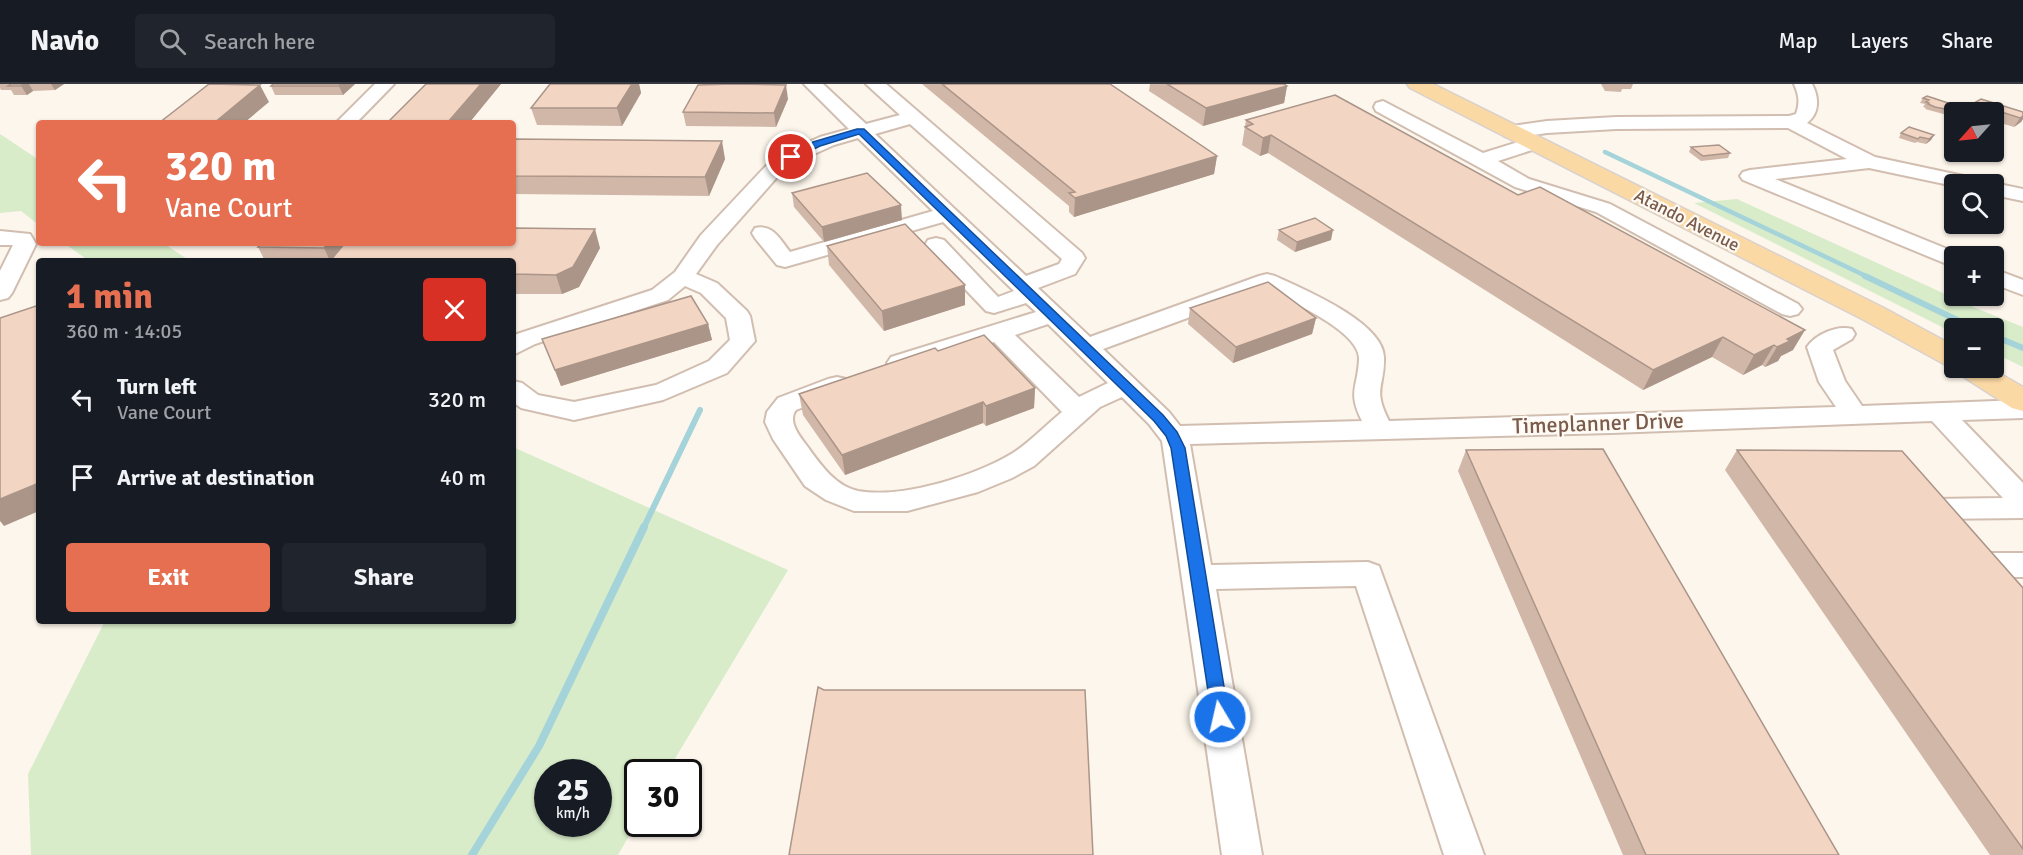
<!DOCTYPE html>
<meta charset="utf-8">
<style>
:root{--surface:#171b24;--page:#20242c;--text:#f1f3f6;--muted:#9ea1a6;--line:#363941;--accent:#e76f51}
body{margin:0;font-family:Signika,sans-serif;background:var(--page);color:var(--text);height:100vh;display:flex;flex-direction:column;font-size:22px;white-space:nowrap}
*{box-sizing:border-box;margin:0}
p{font-size:20px;color:var(--muted)}
.icon{flex:none;width:33px;height:33px;fill:none;stroke:currentColor;stroke-width:2;stroke-linecap:round;stroke-linejoin:round}
.map{position:relative;flex:1;overflow:hidden}
.drawer{position:absolute;left:36px;top:174px;width:480px;height:366px;display:flex;flex-direction:column;background:var(--surface);border-radius:6px;box-shadow:0 2px 4px #0004}
.drawer>*{flex:none}
.hud{position:absolute;left:36px;top:36px;width:480px;height:126px;border-radius:6px;box-shadow:0 2px 4px #0004;background:#e76f51;color:#fff;overflow:hidden}
.needle{width:39px;rotate:243deg}
.tools{position:absolute;left:1944px;top:18px;display:grid;gap:12px}
.tools a{display:grid;place-items:center;width:60px;height:60px;border-radius:6px;background:var(--surface);box-shadow:0 2px 4px #0004;font-size:30px}
.speed{position:absolute;left:534px;top:675px;display:flex;gap:12px;font-size:30px;font-weight:700;text-align:center}
.speed>*{display:grid;place-content:center;width:78px;height:78px;border-radius:50%;background:var(--surface);box-shadow:0 2px 4px #0004;line-height:1}
.speed small{font-size:15px;font-weight:400}
.speed .limit{border:3px solid #111;border-radius:9px;background:#fff;color:#111}
.pin{position:absolute;display:grid;place-items:center;width:51px;height:51px;color:#fff;margin:-26px;border:3px solid #fff;border-radius:50%;box-shadow:0 2px 6px #0007}
.me{position:absolute;width:66px;margin:-33px;rotate:351deg;stroke-linejoin:round;filter:drop-shadow(0 0 4px #0008)}
.turn{display:flex;align-items:center;gap:21px;height:126px;padding:0 30px;font-size:27px}
.turn .icon{width:78px;height:78px;stroke-width:2.5}
.turn b{display:block;font-size:42px;line-height:51px}
.round{display:grid;place-items:center;flex:none;width:63px;height:63px;border-radius:6px;background:var(--page)}
.summary{display:flex;align-items:center;justify-content:space-between;height:102px;padding:0 30px}
h1{font-size:36px;font-weight:700;line-height:45px;color:var(--accent)}
.cta{display:flex;gap:12px;margin-top:auto;padding:12px 30px}
.cta a{flex:1;height:69px;border-radius:6px;background:var(--accent);color:#fff;font-size:24px;font-weight:700;line-height:69px;text-align:center}
.cta a+a{background:var(--page);color:var(--text)}
ul{padding:0;list-style:none}
li{display:flex;align-items:center;gap:18px;height:78px;padding:0 30px}
li div{flex:1}
li b{display:block;font-size:22px}
li em{font-style:normal}
header{display:flex;align-items:center;gap:36px;box-sizing:border-box;height:84px;padding:0 30px;background:var(--surface);border-bottom:2px solid var(--line)}
header strong{font-size:28px}
nav{display:flex;gap:33px;margin-inline-start:auto;font-size:21px}
.search{width:420px;height:54px;background:var(--page);display:flex;align-items:center;gap:15px;box-sizing:border-box;padding:0 21px;border-radius:6px;color:var(--muted);font-size:22px}
.map>svg:first-child{display:block}
</style>
<header>
<strong>Navio</strong>
<div class="search"><svg class="icon" aria-label="search" viewBox="0 0 24 24"><circle cx="10" cy="10" r="6"/><path d="M15 15l6 6"/></svg>Search here</div>
<nav><a>Map</a><a>Layers</a><a>Share</a></nav>
</header>
<div class="map">
<svg width="2023" height="771" viewBox="0 0 2023 771">
<rect width="100%" height="100%" fill="#fdf6ec"/>
<!-- green -->
<g fill="#d8ecc9" fill-rule="evenodd">
<polygon points="0,50 39,76 39,141 21,127 0,129"/>
<polygon points="1737,115 1978,225 2023,243 2023,283 1994,269 1994,244 1954,244 1954,249 1694,119"/>
<polygon points="64,159 163,159 190,177 89,177"/>
<path d="M513 363 788 486 667 688H638L637 738 618 771H31L28 690 105 537H513ZM548 688H598V740H548Z"/>
</g>
<g fill="none" stroke-linecap="round" stroke-linejoin="round">
<!-- stream-far2 -->
<polyline stroke="#a5d3da" stroke-width="4.5" points="1605,68 1868,193"/>
<!-- stream-far1 -->
<g stroke="#a5d3da" stroke-width="6">
<polyline points="1865,192 1974,244"/>
<polyline points="1994,252 2023,264"/>
<polyline points="643,445 700,326"/>
</g>
<!-- stream -->
<polyline stroke="#a5d3da" stroke-width="8" points="472,771 539,662 644,443"/>
<defs>
<g id="minor">
<polygon points="375,0 394,0 356,39 336,39"/>
<path d="M804 0H823L866 40 900 31 866 0H886L1082 169 1085 174 1075 190 1038 204 1090 253 1259 192 1267 190 1275 192C1303 205 1383 238 1384 273 1385 303 1372 304 1389 337L1836 323 1819 298 1807 263C1816 250 1837 241 1852 245L1855 250 1852 255 1833 266 1845 297 1862 322 2023 316V334L1962 336 2023 399V434L1932 435 1922 432 1917 425 1922 418 1932 415 2003 414 1932 337 1611 349 1190 360 1211 481 1368 478 1379 482 1484 771H1444L1356 502 1216 505 1262 771H1222L1162 357 1149 340 1122 313 1100 323 1034 382 1012 394 978 408 907 427H854L826 416 805 402 773 355 765 338 767 328 778 314 828 295 837 293 846 295 850 301 846 307 796 326C787 337 800 353 807 362 820 380 835 402 858 407 902 415 975 392 1013 369 1030 358 1046 341 1062 328L994 258 900 287 891 285 887 279 891 273 1036 228 1026 219 994 229 986 227 928 166 925 161 928 156 936 154 944 156 998 213 1014 207 943 138 785 183 777 181 755 154 752 149 755 144C773 140 780 155 790 168L933 127 858 54 834 61 792 80 779 91 717 161 696 190 717 199 747 227 750 232 755 257 727 289 663 316 574 336 521 324 513 318V297L522 299 538 311 574 318 656 301 709 277 730 256 726 234 701 209 685 202 668 216 535 260 513 271V252L517 250 652 206 675 188 701 151 765 83 778 72 820 53 849 45ZM910 40 1062 175 1059 180 1026 192 875 50ZM1266 205C1288 216 1360 247 1359 275 1358 304 1347 307 1362 337L1180 342 1169 328 1103 265ZM1048 240 1108 299 1079 313 1015 251Z"/>
<path d="M1794 0H1812C1819 13 1820 29 1807 39L1875 73 1973 94 1980 96 1983 100 1954 102 1869 84 1775 95 1962 171 1954 172V183L1743 96 1740 92 1743 88 1750 86 1847 75 1788 44 1616 45 1547 49 1512 54 1505 52 1502 48 1505 44 1512 42 1547 37 1616 33 1789 32 1796 30C1800 19 1799 11 1794 0Z"/>
<polygon points="1383,17 1483,69 1534,53 1541,55 1544,59 1541,63 1498,77 1529,95 1610,120 1798,220 1802,225 1798,230 1790,232 1782,230 1596,128 1515,103 1376,27 1374,23 1376,19"/>
<polygon points="1994,99 2023,105 2023,117 1994,111 1994,100 1987,100"/>
<polygon points="0,147 30,150 36,160 12,209 8,214 0,216 0,187 13,161 0,161"/>
<polygon points="1994,185 2023,196 2023,211 1994,200"/>
<polygon points="1991,469 2023,469 2023,493 1991,493 1980,489 1975,481 1980,473"/>
</g>
<g id="major">
<polygon points="1407,0 1433,0 1884,224 1954,262 1954,283 1944,280 1864,236 1410,4"/>
<polygon points="1955,284 1990,284 2023,303 2023,327 2012,324 1959,290"/>
</g>
</defs>
<!-- minor casing -->
<use href="#minor" stroke="#d1beb0" stroke-width="4"/>
<!-- major casing -->
<use href="#major" stroke="#dad1cd" stroke-width="3"/>
<!-- minor -->
<use href="#minor" fill="#fff" fill-rule="evenodd"/>
<!-- major -->
<use href="#major" fill="#fbd9a5" fill-rule="evenodd"/>
</g>
<!-- wall -->
<g fill="#d1b7a8">
<polygon points="0,0 64,0 55,6 33,7 27,11 14,11 11,6 1,6 0,4"/>
<polygon points="355,0 343,11 275,11 271,2"/>
<polygon points="426,0 501,0 469,39 390,39 389,37"/>
<polygon points="550,0 639,0 641,9 622,42 537,41 531,24"/>
<polygon points="765,0 765,1 788,15 776,43 686,42 683,28"/>
<polygon points="922,0 1110,0 1217,72 1214,90 1074,133 1069,128 1069,122"/>
<polygon points="1150,0 1284,0 1287,2 1284,19 1203,42 1149,7"/>
<polygon points="1601,0 1633,0 1631,5 1622,5 1621,8 1605,7"/>
<polygon points="1923,14 1954,26 1947,31 1925,25 1926,24 1923,23 1925,20 1920,19"/>
<polygon points="1974,19 2023,28 2023,35 2021,38 2014,43 1994,37 1994,28 1968,28"/>
<polygon points="1246,36 1793,266 1781,272 1778,277 1765,283 1762,281 1743,291 1712,273 1643,306 1268,69 1260,72 1242,61"/>
<polygon points="1901,49 1934,51 1931,56 1926,60 1917,58 1915,59 1899,54"/>
<polygon points="513,55 725,75 709,112 513,110"/>
<polygon points="1691,63 1730,69 1728,74 1701,77 1689,68"/>
<polygon points="792,109 902,136 824,158 794,123"/>
<polygon points="1279,146 1331,156 1295,168 1277,156"/>
<polygon points="827,162 965,221 884,247 829,181"/>
<polygon points="258,163 600,164 579,203 562,210 513,210 513,177 265,177"/>
<polygon points="1190,224 1316,234 1312,250 1233,279 1188,240"/>
<polygon points="708,240 712,256 561,302 542,255"/>
<polygon points="938,267 1035,304 1034,324 986,342 983,339 845,391 803,331 799,310"/>
<polygon points="1466,366 1839,771 1623,771 1458,387"/>
<polygon points="1737,366 2023,504 2023,771 1990,771 1725,386"/>
</g>
<!-- shaded-wall -->
<g fill="#aa9588">
<polygon points="24,0 29,0 33,7 27,11 21,2"/>
<polygon points="51,0 64,0 55,6"/>
<polygon points="341,0 355,0 343,11 339,2"/>
<polygon points="481,0 501,0 469,39 449,39 448,38"/>
<polygon points="627,0 639,0 641,9 622,42 617,24"/>
<polygon points="260,1 269,18 244,39 214,39"/>
<polygon points="786,1 788,15 776,43 774,29"/>
<polygon points="1287,2 1284,19 1203,42 1206,24"/>
<polygon points="1957,22 1954,26 1947,31 1950,26"/>
<polygon points="2023,32 2023,35 2021,38 2014,43 2020,34"/>
<polygon points="1271,51 1268,69 1260,72 1263,54"/>
<polygon points="1934,51 1931,56 1926,60 1929,55"/>
<polygon points="722,57 725,75 709,112 705,93"/>
<polygon points="1217,72 1214,90 1074,133 1075,114"/>
<polygon points="901,121 902,136 824,158 822,143"/>
<polygon points="595,145 600,164 579,203 562,210 556,191"/>
<polygon points="1333,146 1331,156 1295,168 1297,158"/>
<polygon points="328,159 354,159 330,177 324,164"/>
<polygon points="965,201 965,221 884,247 882,227"/>
<polygon points="1316,234 1312,250 1233,279 1236,263"/>
<polygon points="708,240 712,256 561,302 555,286"/>
<polygon points="1805,246 1793,266 1781,272 1778,277 1765,283 1777,263 1787,255"/>
<polygon points="1723,253 1712,273 1643,306 1653,286"/>
<polygon points="1774,261 1762,281 1743,291 1754,271"/>
<polygon points="1035,304 1034,324 986,342 986,322"/>
<polygon points="983,318 983,339 845,391 842,371"/>
<polygon points="39,399 39,427 4,442 0,437 0,415"/>
</g>
<!-- building -->
<g fill="#f3d5c3" stroke="#aa9588" stroke-width="1.5">
<polygon points="11,0 24,0 21,2 8,2"/>
<polygon points="209,0 260,1 214,39 159,39"/>
<polygon points="273,0 341,0 339,2 271,2"/>
<polygon points="426,0 481,0 448,38 405,38 403,39 392,39 394,37 389,37"/>
<polygon points="550,0 632,0 617,24 531,24"/>
<polygon points="732,0 786,1 774,29 683,28 698,1"/>
<polygon points="942,0 1110,0 1217,72 1075,114 1069,109 1075,108"/>
<polygon points="1167,0 1284,0 1287,2 1206,24"/>
<polygon points="1335,11 1518,111 1540,103 1805,246 1787,255 1790,257 1777,263 1774,261 1754,271 1723,253 1653,286 1271,51 1263,54 1245,43 1253,40 1246,36"/>
<polygon points="1927,12 1957,22 1950,26 1935,23 1928,20 1929,19 1926,18 1929,16 1923,14"/>
<polygon points="1981,15 2023,28 2023,32 2020,34 1974,19"/>
<polygon points="1909,43 1934,51 1929,55 1920,53 1918,55 1901,49"/>
<polygon points="513,55 722,57 705,93 513,92"/>
<polygon points="1719,61 1730,69 1703,72 1691,63"/>
<polygon points="867,89 901,121 822,143 792,109"/>
<polygon points="1315,134 1333,146 1297,158 1279,146"/>
<polygon points="905,140 965,201 882,227 827,162"/>
<polygon points="513,144 595,145 573,183 556,191 513,190 513,177 330,177 345,159 513,159"/>
<polygon points="262,159 328,159 324,164 258,163"/>
<polygon points="1268,198 1316,234 1236,263 1190,224"/>
<polygon points="691,212 708,240 555,286 542,255"/>
<polygon points="39,221 39,399 0,415 0,234"/>
<polygon points="984,251 1035,304 986,322 983,318 842,371 799,310 935,264 938,267"/>
<polygon points="1603,365 1839,771 1646,771 1466,366"/>
<polygon points="1737,366 1902,367 2023,504 2023,765"/>
<polygon points="818,603 824,606 1085,606 1093,771 789,771"/>
</g>
<!-- route -->
<polygon fill="#1a73e8" stroke="#114b97" stroke-width="1.5" points="857,45 864,45 1163,331 1177,348 1185,364 1229,633 1226,638 1220,640 1214,638 1212,633 1171,364 1166,352 1154,337 859,50 820,62 794,75 786,73 813,58"/>
<g text-anchor="middle" dominant-baseline="central" stroke-width="4.5" stroke-linejoin="round" paint-order="stroke">
<!-- far-street labels -->
<g font-size="18" fill="#7a5c4d" stroke="#fffaf3">
<text transform="translate(1687 136) rotate(27)">Atando Avenue</text>
</g>
<!-- street labels -->
<g font-size="22" fill="#7a5c4d" stroke="#fffaf3">
<text transform="translate(1598 339) rotate(-2)">Timeplanner Drive</text>
</g>
</g>
</svg>
<div class="tools">
<a><svg class="needle" viewBox="-14 -14 28 28"><path d="M0-13l5 13h-10z" fill="#e53935"/><path d="M0 13l5-13h-10z" fill="#9ea1a6"/></svg></a>
<a><svg class="icon" aria-label="search" viewBox="0 0 24 24"><circle cx="10" cy="10" r="6"/><path d="M15 15l6 6"/></svg></a>
<a>+</a>
<a>−</a>
</div>
<div class="speed"><div>25<small>km/h</small></div><div class="limit">30</div></div>
<div class="pin" style="left:791px;top:73px;background:#d93025"><svg class="icon" aria-label="arrive" viewBox="0 0 24 24"><path d="M6 21V4h12l-3 4 3 4H6"/></svg></div>
<svg class="me" style="left:1220px;top:633px" viewBox="-20 -20 40 40"><circle r="17" fill="#1a73e8" stroke="#fff" stroke-width="3"/><path d="M0-11L8 9 0 5-8 9z" fill="#fff"/></svg>
<div class="hud">
<div class="turn"><svg class="icon" aria-label="left" viewBox="0 0 24 24"><path d="M17 20v-9H6M10 6l-5 5 5 5"/></svg><div><b>320 m</b>Vane Court</div></div>
</div>
<section class="drawer">
<div class="summary"><div><h1>1 min</h1><p>360 m · 14:05</p></div><a class="round" style="background:#d93025;color:#fff"><svg class="icon" aria-label="close" viewBox="0 0 24 24"><path d="M6 6l12 12M18 6L6 18"/></svg></a></div>
<ul>
<li><svg class="icon" aria-label="left" viewBox="0 0 24 24"><path d="M17 20v-9H6M10 6l-5 5 5 5"/></svg><div><b>Turn left</b><p>Vane Court</p></div><em>320 m</em></li>
<li><svg class="icon" aria-label="arrive" viewBox="0 0 24 24"><path d="M6 21V4h12l-3 4 3 4H6"/></svg><div><b>Arrive at destination</b></div><em>40 m</em></li>
</ul>
<div class="cta"><a>Exit</a><a>Share</a></div>
</section>
</div>
